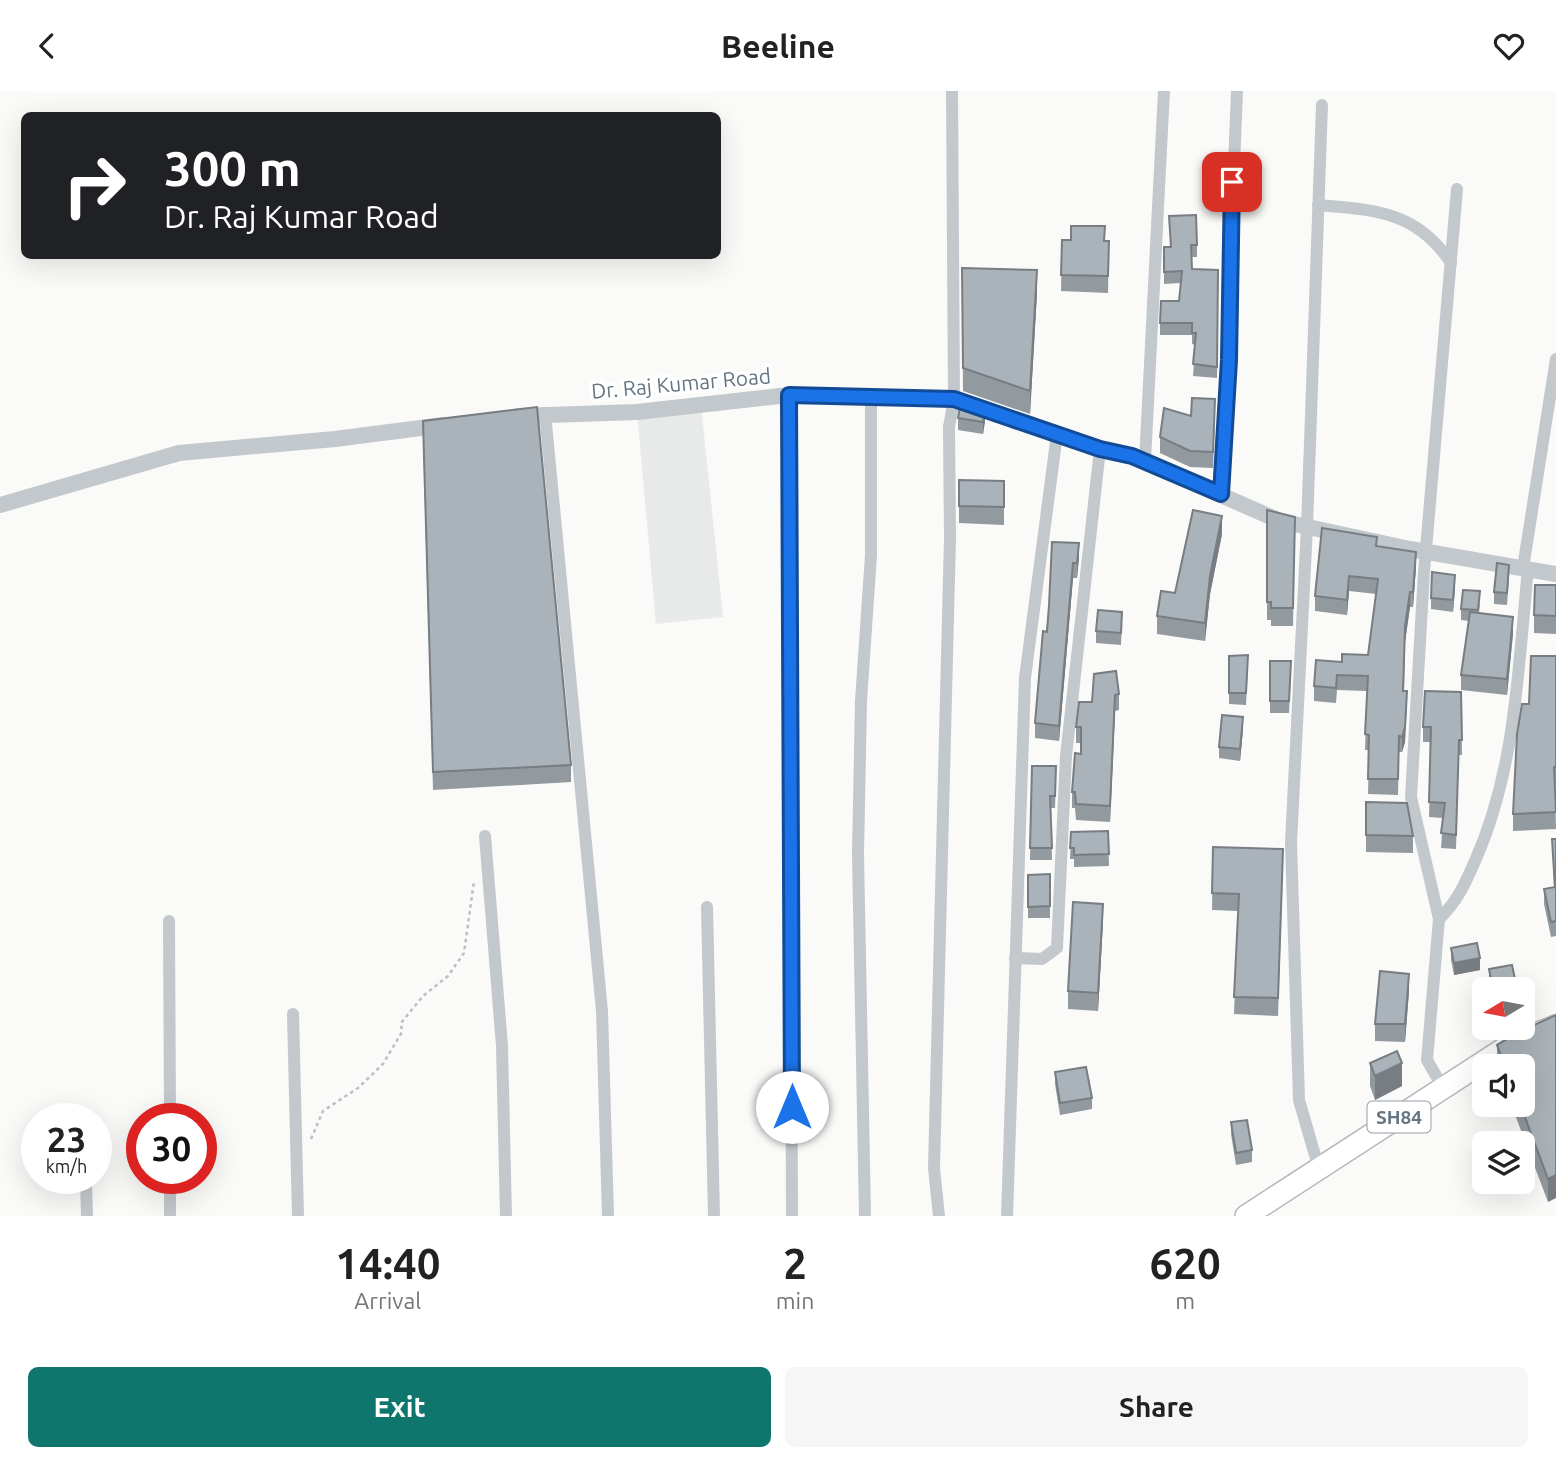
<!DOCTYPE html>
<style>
:root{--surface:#fff;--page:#f6f6f6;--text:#222;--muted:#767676;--accent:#0f766e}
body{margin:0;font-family:Ubuntu,sans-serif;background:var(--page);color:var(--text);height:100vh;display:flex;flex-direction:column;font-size:26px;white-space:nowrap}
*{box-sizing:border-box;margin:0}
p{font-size:23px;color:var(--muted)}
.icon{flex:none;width:38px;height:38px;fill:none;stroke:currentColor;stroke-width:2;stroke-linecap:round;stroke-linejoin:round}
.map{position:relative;height:1125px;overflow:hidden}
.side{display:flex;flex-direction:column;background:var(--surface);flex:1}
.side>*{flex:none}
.guide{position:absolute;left:21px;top:21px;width:700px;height:147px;border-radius:10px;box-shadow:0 7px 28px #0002;background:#202124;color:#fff;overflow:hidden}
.needle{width:46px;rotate:260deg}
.tools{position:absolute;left:1472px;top:886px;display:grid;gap:14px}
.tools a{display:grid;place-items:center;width:63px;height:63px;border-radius:10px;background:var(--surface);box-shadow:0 7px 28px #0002;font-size:35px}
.speed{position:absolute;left:21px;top:1012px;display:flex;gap:14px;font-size:35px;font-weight:700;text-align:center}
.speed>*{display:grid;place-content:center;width:91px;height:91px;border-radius:50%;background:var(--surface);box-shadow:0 7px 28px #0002;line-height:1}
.speed small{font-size:18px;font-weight:400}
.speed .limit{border:10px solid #d22;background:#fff;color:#111}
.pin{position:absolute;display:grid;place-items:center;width:60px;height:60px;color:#fff;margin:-30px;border-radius:14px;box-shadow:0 4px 10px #0006}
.me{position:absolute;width:77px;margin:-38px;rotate:0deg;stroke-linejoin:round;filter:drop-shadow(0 0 5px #0008)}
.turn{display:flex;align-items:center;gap:24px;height:147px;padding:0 28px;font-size:32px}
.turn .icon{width:91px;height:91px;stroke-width:2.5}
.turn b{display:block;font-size:49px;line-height:60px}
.eta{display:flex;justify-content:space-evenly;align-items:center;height:119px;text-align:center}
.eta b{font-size:42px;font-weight:600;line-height:49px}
.button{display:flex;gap:14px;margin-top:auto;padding:14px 28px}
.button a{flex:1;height:80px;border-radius:10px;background:var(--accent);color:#fff;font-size:28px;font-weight:600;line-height:80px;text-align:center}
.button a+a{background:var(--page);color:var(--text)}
header{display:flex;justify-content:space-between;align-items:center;height:91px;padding:0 28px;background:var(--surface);font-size:32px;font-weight:600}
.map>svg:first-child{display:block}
</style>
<header><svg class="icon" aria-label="back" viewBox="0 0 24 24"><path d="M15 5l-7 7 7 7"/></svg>Beeline<svg class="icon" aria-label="heart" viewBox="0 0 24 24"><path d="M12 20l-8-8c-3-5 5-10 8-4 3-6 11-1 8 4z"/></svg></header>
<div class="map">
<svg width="1556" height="1125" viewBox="0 0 1556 1125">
<rect width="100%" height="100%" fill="#fafaf8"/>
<!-- built -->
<polygon fill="#e8e9e9" points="701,314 723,526 656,533 637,321"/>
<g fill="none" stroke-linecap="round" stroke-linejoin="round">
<defs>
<polyline id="primary" points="1246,1125 1511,953 1556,935"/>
</defs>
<!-- primary casing -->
<use href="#primary" stroke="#b5babe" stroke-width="24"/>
<!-- path -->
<polyline stroke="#bbbfc2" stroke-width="2.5" stroke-dasharray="3.5 3.5" stroke-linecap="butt" points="311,1048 323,1020 358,997 383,973 402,941 401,932 423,905 448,885 464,862 474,790"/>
<!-- minor -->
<g stroke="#c3c8cc" stroke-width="12">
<path d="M1318 114C1375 119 1417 120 1451 172"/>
<polyline points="789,304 792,1125"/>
<polyline points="545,322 602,920 608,1125"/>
<polyline points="1145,370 1164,0"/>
<polyline points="1221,403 1237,0"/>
<polyline points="1523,477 1556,268"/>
<polyline points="485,745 502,955 506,1125"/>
<polyline points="707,816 714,1125"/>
<path d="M1439 828C1457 811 1465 793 1475 770 1516 678 1518 577 1528 478"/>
<polyline points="169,830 170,1027"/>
<polyline points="1015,867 1042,868 1057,857 1066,665 1100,358"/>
<polyline points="293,923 298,1125"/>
<polyline points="1443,997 1427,969 1439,828 1411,706 1424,481 1457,98"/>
<polyline points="1319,1078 1299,1009 1291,752 1307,436 1322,14"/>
<polyline points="170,1087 170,1125"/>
<polyline points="86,1091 87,1125"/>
<polyline points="865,1125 858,763 861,610 871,464 871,305"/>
<polyline points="939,1125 934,1077 950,447 949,336 954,308 952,0"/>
<polyline points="1007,1125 1025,587 1057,343"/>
</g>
<!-- tertiary -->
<g stroke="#c3c8cc" stroke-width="16">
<polyline points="518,325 637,321 789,304 954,308 1100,358 1132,365 1280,430 1410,458 1556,483"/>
<polyline points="0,414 179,362 335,348 444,334"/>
</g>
<!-- primary -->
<use href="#primary" stroke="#fff" stroke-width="21"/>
</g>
<!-- wall -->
<g fill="#929a9f">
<polygon points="1062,149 1109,150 1108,202 1061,200"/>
<polygon points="1197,154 1197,166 1191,166 1192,178 1218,179 1217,287 1193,285 1195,254 1192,253 1192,244 1160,244 1160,232 1179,210 1181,192 1164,193 1164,156"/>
<polygon points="962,177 1037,202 1030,323 963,300"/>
<polygon points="1215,324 1213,377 1190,376 1160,362 1160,346 1191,325"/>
<polygon points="958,327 985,330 983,343 958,339"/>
<polygon points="423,348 571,674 571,691 433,699"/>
<polygon points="959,389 1004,390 1004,434 959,432"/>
<polygon points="1267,419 1295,426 1293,535 1271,535 1271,529 1267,529"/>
<polygon points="1222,443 1210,503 1205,550 1157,543 1157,525"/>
<polygon points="1052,451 1079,466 1077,487 1073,487 1059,650 1035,647 1035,632 1049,514"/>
<polygon points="1377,455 1416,476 1413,516 1410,516 1405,551 1404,600 1407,615 1405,651 1402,661 1399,661 1398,704 1368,703 1369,659 1365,659 1367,600 1337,599 1336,612 1314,610 1314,595 1342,571 1368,564 1376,503 1349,500 1347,524 1315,520 1315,505"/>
<polygon points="1509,486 1507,514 1494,513 1494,501"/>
<polygon points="1556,494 1556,543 1534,542 1534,524"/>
<polygon points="1455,496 1453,521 1431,518 1431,507"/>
<polygon points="1480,512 1479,522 1513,542 1507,604 1461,599 1461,584 1469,530 1461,529 1461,518"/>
<polygon points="1122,532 1121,554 1096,552 1096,540"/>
<polygon points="1229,565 1248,576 1246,614 1229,613"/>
<polygon points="1556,565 1556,693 1555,693 1556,738 1513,740 1513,723 1529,613"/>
<polygon points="1270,570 1291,582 1289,622 1270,622"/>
<polygon points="1461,601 1462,664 1459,664 1456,758 1441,757 1443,727 1429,726 1431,651 1423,651 1423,636"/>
<polygon points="1119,603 1119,619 1115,620 1110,731 1076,729 1075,717 1072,717 1072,701 1081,663 1081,652 1076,652 1076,636 1092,611"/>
<polygon points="1243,638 1240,670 1219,667 1219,656"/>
<polygon points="1032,675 1056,687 1055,717 1051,717 1052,769 1030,769"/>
<polygon points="1366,711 1413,745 1413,762 1366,761"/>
<polygon points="1108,740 1109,775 1074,776 1074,768 1070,768 1071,741"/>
<polygon points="1552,748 1556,748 1556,845 1551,846 1544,813 1544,798 1554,796"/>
<polygon points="1213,756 1283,775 1278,925 1234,923 1238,820 1212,819"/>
<polygon points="1050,783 1050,827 1028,827 1028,784"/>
<polygon points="1103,830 1098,920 1068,918 1068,900"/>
<polygon points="1451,857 1480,879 1454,884 1451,869"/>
<polygon points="1489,878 1517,898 1491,898 1489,890"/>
<polygon points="1409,900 1405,951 1375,950 1375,933"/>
<polygon points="1556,924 1548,1111 1511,1013 1522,1013 1522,975 1497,975 1497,954"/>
<polygon points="1370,972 1402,995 1375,1009 1370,995"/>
<polygon points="1055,981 1092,1007 1092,1018 1060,1024 1055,993"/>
<polygon points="1231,1031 1252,1059 1252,1071 1236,1074 1231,1043"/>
</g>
<!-- shaded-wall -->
<g fill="#777d82">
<polygon points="1037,179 1037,202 1030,323 1030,300"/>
<polygon points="985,318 985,330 983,343 983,331"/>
<polygon points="1222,425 1222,443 1210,503 1205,550 1205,532 1210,485"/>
<polygon points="1079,452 1079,466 1077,487 1077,472"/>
<polygon points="1416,461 1416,476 1413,516 1413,501"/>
<polygon points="1073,472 1073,487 1059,650 1059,635"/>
<polygon points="1455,484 1455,496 1453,521 1453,509"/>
<polygon points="1349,485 1349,500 1347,524 1347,509"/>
<polygon points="1410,501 1410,516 1405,551 1405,535"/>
<polygon points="1513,526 1513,542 1507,604 1507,588"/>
<polygon points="1407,600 1405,651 1402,661 1402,646"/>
<polygon points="1115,604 1115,620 1110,731 1110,715"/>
<polygon points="1243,626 1243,638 1240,670 1240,658"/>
<polygon points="1103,813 1103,830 1098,920 1098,902"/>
<polygon points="1480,867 1480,879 1454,884 1454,872"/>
<polygon points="1409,883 1409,900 1405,951 1405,933"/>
<polygon points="1402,972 1402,995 1375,1009 1375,985"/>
<polygon points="1556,1084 1556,1107 1548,1111 1548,1088"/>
</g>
<!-- building -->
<g fill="#aab3b9" stroke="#777d82" stroke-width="2">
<polygon points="1196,124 1197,154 1191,154 1192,178 1218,179 1217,276 1193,273 1196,242 1192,242 1192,232 1160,232 1161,210 1179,210 1182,180 1164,181 1164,156 1171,156 1169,125"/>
<polygon points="1071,135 1105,135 1104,150 1109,150 1108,185 1061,184 1062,149 1071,149"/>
<polygon points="962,177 1037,179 1030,300 963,277"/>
<polygon points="1192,307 1215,308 1213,361 1190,360 1160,346 1164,317 1191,325"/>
<polygon points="961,310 985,318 983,331 958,327"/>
<polygon points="537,316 571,674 433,681 423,330"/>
<polygon points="959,389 1004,390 1004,416 959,415"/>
<polygon points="1193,419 1222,425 1210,485 1205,532 1157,525 1161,500 1175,502"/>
<polygon points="1267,419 1295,426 1293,517 1271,517 1271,511 1267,511"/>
<polygon points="1322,437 1377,446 1376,455 1416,461 1413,501 1410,501 1405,535 1403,600 1407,600 1405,636 1402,646 1399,645 1398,688 1368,688 1369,644 1365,643 1368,585 1337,584 1336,597 1314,595 1316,569 1342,571 1342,563 1368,564 1378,488 1349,485 1347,509 1315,505"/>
<polygon points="1052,451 1079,452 1077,472 1073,472 1059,635 1035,632 1043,540 1047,541 1049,514"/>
<polygon points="1497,472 1509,474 1507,502 1494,501"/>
<polygon points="1432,481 1455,484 1453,509 1431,507"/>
<polygon points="1535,494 1556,494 1556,525 1534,524"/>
<polygon points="1463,499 1480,500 1478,519 1461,518"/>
<polygon points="1098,519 1122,521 1121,542 1096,540"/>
<polygon points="1470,521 1513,526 1507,588 1461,584"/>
<polygon points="1248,564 1246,602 1229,602 1229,565"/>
<polygon points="1531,565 1556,565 1556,676 1554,676 1556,721 1513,723 1517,643 1522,613 1529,613"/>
<polygon points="1270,570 1291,570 1289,610 1270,610"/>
<polygon points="1116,580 1119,603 1115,604 1110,715 1076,713 1075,701 1072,701 1075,662 1081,663 1081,636 1076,636 1079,611 1092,611 1094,583"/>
<polygon points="1425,600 1461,601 1462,649 1459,649 1456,744 1441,742 1445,712 1429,711 1431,636 1423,636"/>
<polygon points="1222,624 1243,626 1240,658 1219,656"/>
<polygon points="1032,675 1056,675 1055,705 1050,705 1052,757 1030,757"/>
<polygon points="1366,711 1407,712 1413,745 1366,744"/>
<polygon points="1108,740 1109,763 1074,764 1074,757 1070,757 1071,741"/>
<polygon points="1552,748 1556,748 1556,830 1551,831 1544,798 1555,796"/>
<polygon points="1213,756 1283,758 1278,907 1234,906 1239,803 1212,802"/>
<polygon points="1050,783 1050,815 1028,816 1028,784"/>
<polygon points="1073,811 1103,813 1098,902 1068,900"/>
<polygon points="1477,852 1480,867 1454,872 1451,857"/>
<polygon points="1512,874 1517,898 1493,898 1489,878"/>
<polygon points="1380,880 1409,883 1405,933 1375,933"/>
<polygon points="1556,924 1556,1084 1548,1088 1520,1013 1522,1013 1522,975 1505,975 1497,954 1517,942"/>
<polygon points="1397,960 1402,972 1375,985 1370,972"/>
<polygon points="1086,976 1092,1007 1060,1012 1055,981"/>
<polygon points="1247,1029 1252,1059 1236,1062 1231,1031"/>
</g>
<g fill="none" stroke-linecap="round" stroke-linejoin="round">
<defs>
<polyline id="route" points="792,1016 789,304 954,308 1100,358 1132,365 1221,403 1229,269 1232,91"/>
</defs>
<!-- route casing -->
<use href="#route" stroke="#114b97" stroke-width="18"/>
<!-- route -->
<use href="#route" stroke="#1a73e8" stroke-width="12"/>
</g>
<g text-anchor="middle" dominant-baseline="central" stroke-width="7" stroke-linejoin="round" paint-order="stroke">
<!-- shield labels -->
<rect fill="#fff" stroke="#939fa8" stroke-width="2" x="1367.5" y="1010.5" width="63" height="31" rx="5"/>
<g font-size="19" font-weight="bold" fill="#657683">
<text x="1399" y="1026">SH84</text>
</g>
<!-- street labels -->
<g font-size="21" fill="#657683" stroke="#fff">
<text transform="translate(681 292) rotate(-5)">Dr. Raj Kumar Road</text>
</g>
</g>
</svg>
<div class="tools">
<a><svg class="needle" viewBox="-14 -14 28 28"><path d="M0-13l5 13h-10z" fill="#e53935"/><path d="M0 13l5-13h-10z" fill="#767676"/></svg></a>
<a><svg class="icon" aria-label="sound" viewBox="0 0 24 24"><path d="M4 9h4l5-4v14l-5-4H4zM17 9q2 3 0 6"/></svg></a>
<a><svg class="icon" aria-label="layers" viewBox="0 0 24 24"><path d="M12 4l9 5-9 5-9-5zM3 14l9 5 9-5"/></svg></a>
</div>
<div class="speed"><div>23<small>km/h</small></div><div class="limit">30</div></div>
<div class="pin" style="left:1232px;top:91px;background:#d93025"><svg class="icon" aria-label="arrive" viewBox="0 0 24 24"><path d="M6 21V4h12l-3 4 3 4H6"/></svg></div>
<svg class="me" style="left:792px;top:1016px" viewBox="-20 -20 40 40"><circle r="19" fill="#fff"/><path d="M0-13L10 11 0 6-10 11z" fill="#1a73e8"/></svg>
<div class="guide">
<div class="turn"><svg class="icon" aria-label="right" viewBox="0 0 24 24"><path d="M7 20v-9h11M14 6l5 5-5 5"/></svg><div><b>300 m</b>Dr. Raj Kumar Road</div></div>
</div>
</div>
<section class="side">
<div class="eta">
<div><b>14:40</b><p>Arrival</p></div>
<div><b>2</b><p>min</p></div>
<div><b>620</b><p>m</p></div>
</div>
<div class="button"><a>Exit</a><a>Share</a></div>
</section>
